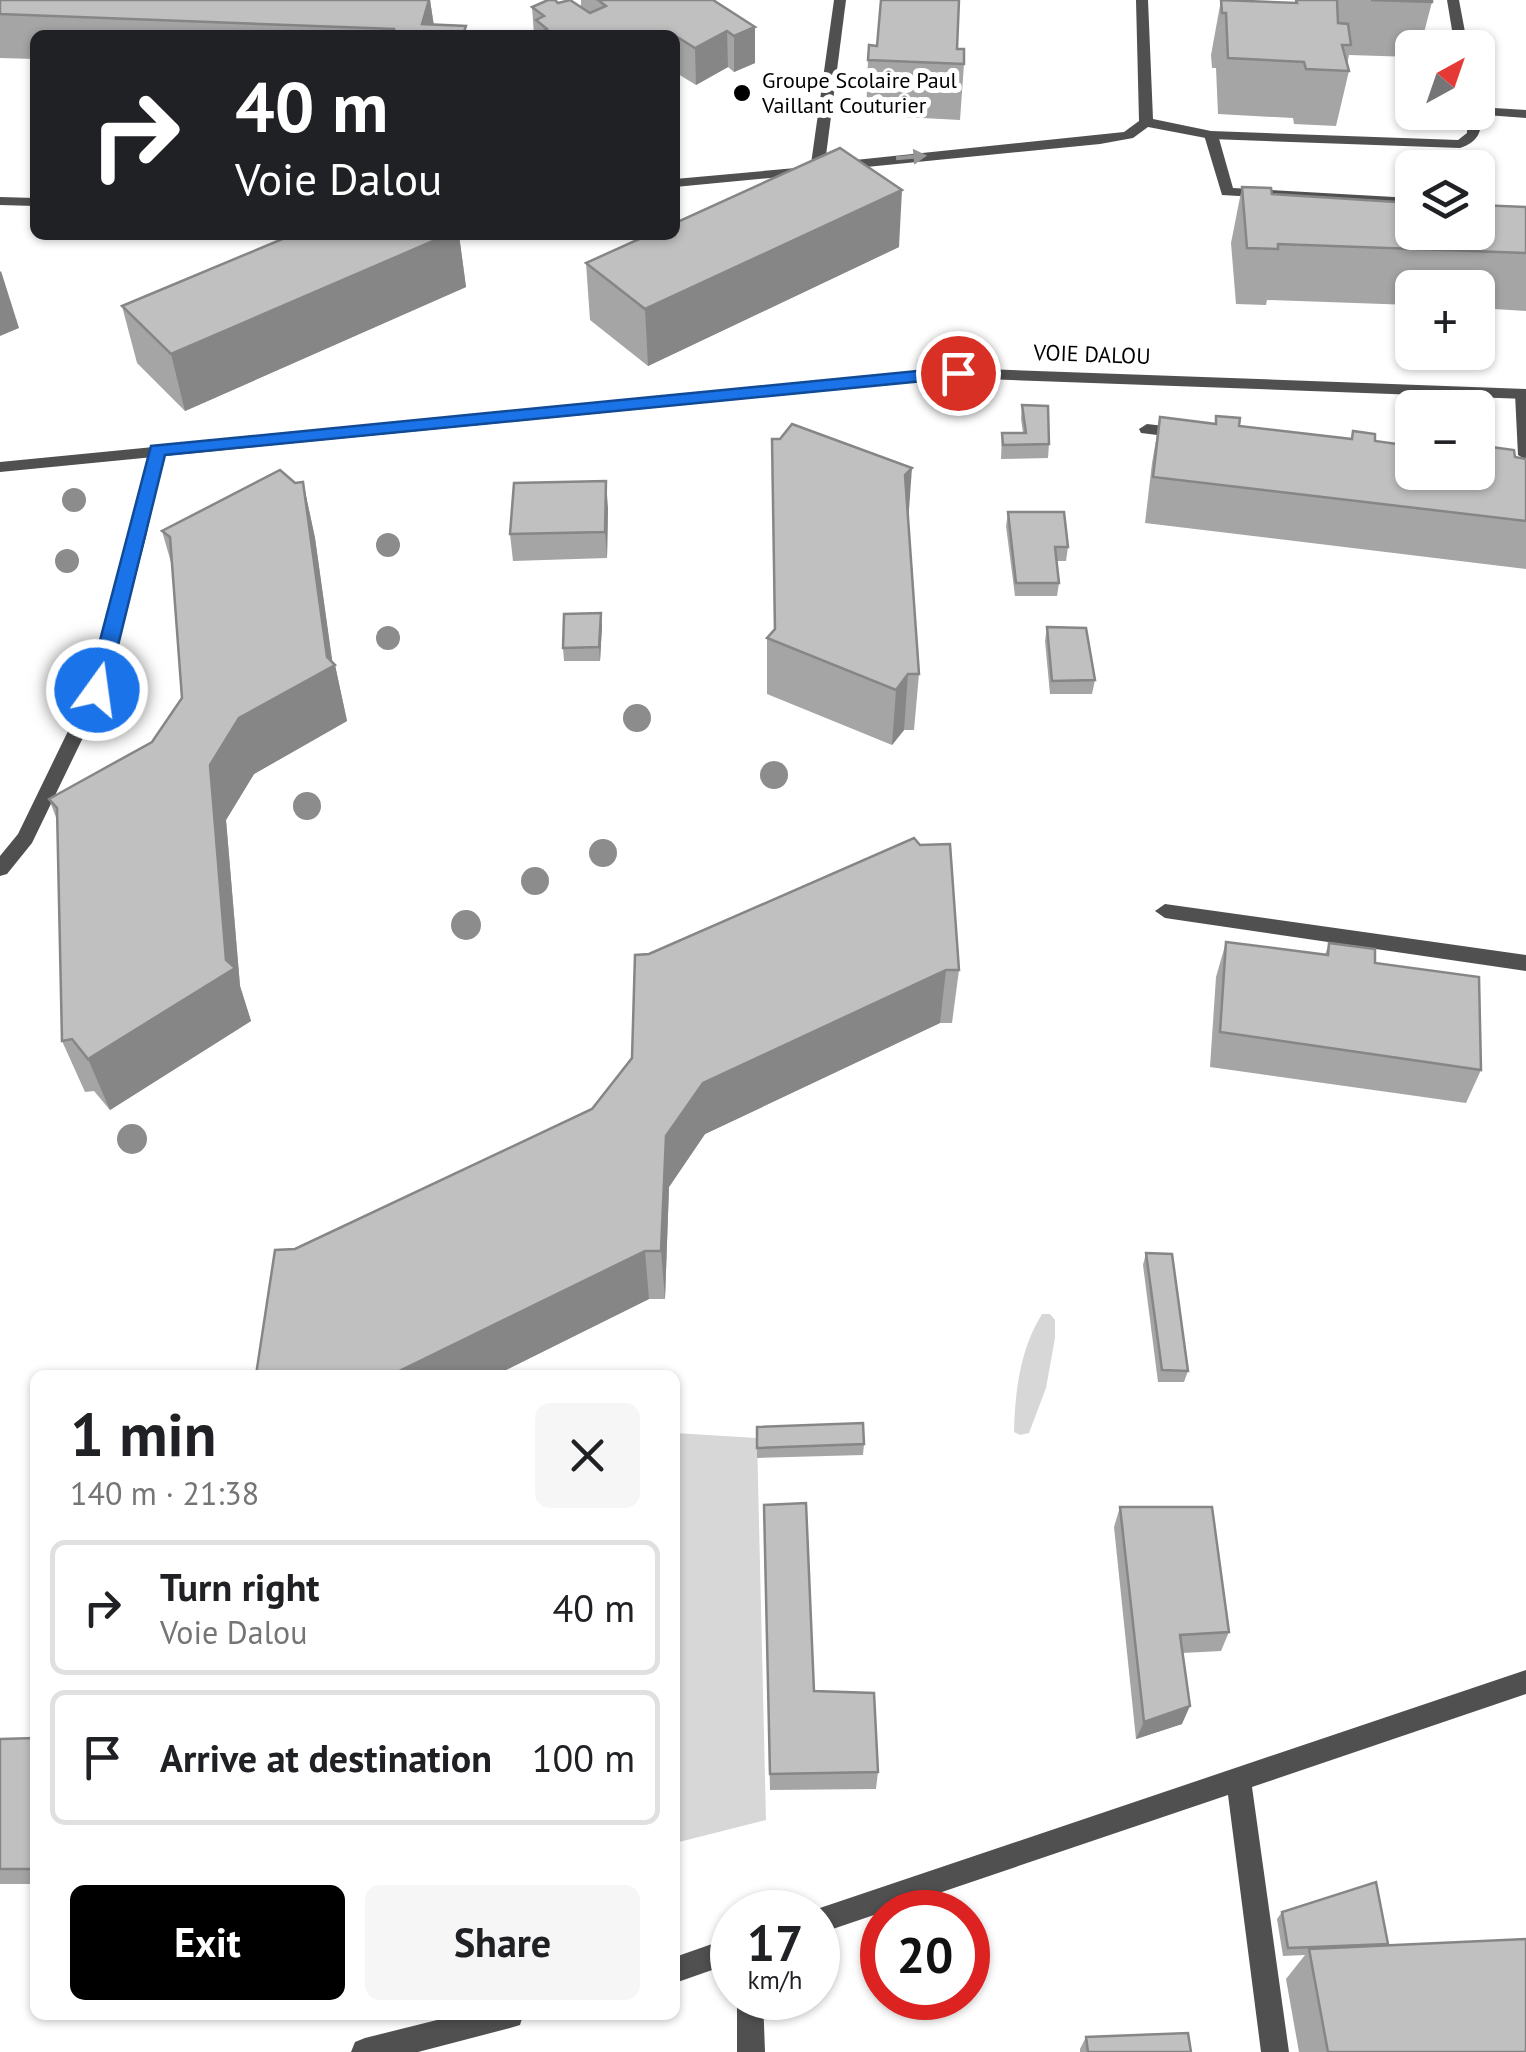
<!DOCTYPE html>
<meta charset="utf-8">
<style>
:root{--surface:#fff;--page:#f6f6f6;--text:#202124;--muted:#757577;--line:#e0e0e0;--accent:#000}
body{margin:0;font-family:"PT Sans",sans-serif;background:var(--page);color:var(--text);height:100vh;display:flex;flex-direction:column;font-size:38px;white-space:nowrap}
*{box-sizing:border-box;margin:0}
p{font-size:32px;color:var(--muted)}
.icon{flex:none;width:55px;height:55px;fill:none;stroke:currentColor;stroke-width:2;stroke-linecap:round;stroke-linejoin:round}
.map{position:relative;flex:1;overflow:hidden}
.drawer{position:absolute;left:30px;top:1370px;width:650px;height:650px;display:flex;flex-direction:column;background:var(--surface);border-radius:15px;box-shadow:0 2px 8px #0004}
.drawer>*{flex:none}
.guide{position:absolute;left:30px;top:30px;width:650px;height:210px;border-radius:15px;box-shadow:0 2px 8px #0004;background:#202124;color:#fff;overflow:hidden}
.needle{width:65px;rotate:40deg}
.fabs{position:absolute;left:1395px;top:30px;display:grid;gap:20px}
.fabs a{display:grid;place-items:center;width:100px;height:100px;border-radius:15px;background:var(--surface);box-shadow:0 2px 8px #0004;font-size:50px}
.speed{position:absolute;left:710px;top:1890px;display:flex;gap:20px;font-size:50px;font-weight:700;text-align:center}
.speed>*{display:grid;place-content:center;width:130px;height:130px;border-radius:50%;background:var(--surface);box-shadow:0 2px 8px #0004;line-height:1}
.speed small{font-size:25px;font-weight:400}
.speed .limit{border:15px solid #d22;background:#fff;color:#111}
.pin{position:absolute;display:grid;place-items:center;width:85px;height:85px;color:#fff;margin:-42px;border:5px solid #fff;border-radius:50%;box-shadow:0 2px 10px #0007}
.me{position:absolute;width:110px;margin:-55px;rotate:14deg;stroke-linejoin:round;filter:drop-shadow(0 0 8px #0008)}
.turn{display:flex;align-items:center;gap:35px;height:210px;padding:0 40px;font-size:45px}
.turn .icon{width:130px;height:130px;stroke-width:2.5}
.turn b{display:block;font-size:70px;line-height:85px}
.round{display:grid;place-items:center;flex:none;width:105px;height:105px;border-radius:15px;background:var(--page)}
.summary{display:flex;align-items:center;justify-content:space-between;height:170px;padding:0 40px}
h1{font-size:60px;font-weight:800;line-height:75px}
.action{display:flex;gap:20px;margin-top:auto;padding:20px 40px}
.action a{flex:1;height:115px;border-radius:15px;background:var(--accent);color:#fff;font-size:40px;font-weight:800;line-height:115px;text-align:center}
.action a+a{background:var(--page);color:var(--text)}
ul{padding:0;list-style:none}
li{display:flex;align-items:center;gap:30px;height:135px;margin:0 20px 15px;padding:0 20px;border:5px solid var(--line);border-radius:15px}
li div{flex:1}
li b{display:block;font-size:38px}
li em{font-style:normal}
.map>svg:first-child{display:block}
</style>
<div class="map">
<svg width="1526" height="2052" viewBox="0 0 1526 2052">
<rect width="100%" height="100%" fill="#fff"/>
<!-- green -->
<g fill="#d7d7d7">
<path d="M1042 1314H1050L1055 1320V1338L1046 1388 1029 1433 1020 1435 1014 1432C1015 1391 1020 1349 1042 1314Z"/>
<polygon points="675,1433 757,1438 766,1820 675,1843 678,1589 675,1588"/>
</g>
<g fill="none" stroke-linecap="round" stroke-linejoin="round">
<!-- lane -->
<g fill="#505050" fill-rule="evenodd">
<polygon points="834,0 846,0 824,171 817,175 810,171"/>
<polygon points="1478,107 1526,110 1526,118 1473,114 1478,112"/>
<polygon points="1206,132 1218,135 1233,188 1412,198 1412,206 1222,195 1204,135"/>
<polygon points="1523,389 1526,390 1526,460 1518,455 1515,394"/>
<polygon points="1147,424 1182,428 1190,433 1182,438 1141,433 1139,429"/>
<polygon points="157,445 165,450 146,537 106,690 32,843 7,874 0,876 0,856 18,834 88,690 130,537 149,450"/>
<polygon points="1165,904 1526,955 1526,971 1165,918 1155,911"/>
</g>
<!-- street -->
<g fill="#505050" fill-rule="evenodd">
<path d="M1136 0H1148L1153 119 1211 131 1458 140 1467 133 1468 112H1478V109L1482 112C1482 131 1479 142 1460 148L1211 139 1148 127 1133 138 1100 144 836 170 829 166 836 162 1124 132 1139 121Z"/>
<polygon points="1447,0 1459,0 1468,48 1455,48"/>
<polygon points="807,167 814,171 812,174 675,187 675,179"/>
<polygon points="0,197 35,198 35,206 0,205"/>
<polygon points="958,368 1526,389 1526,399 958,378 0,472 0,462"/>
<polygon points="1526,1670 1526,1694 1252,1787 1289,2052 1261,2052 1228,1795 818,1934 818,1912 808,1912"/>
<polygon points="732,1937 732,1963 675,1983 675,1957"/>
<polygon points="737,1998 763,1998 765,2052 737,2052"/>
<polygon points="457,2015 523,2015 520,2025 510,2028 418,2052 351,2052 355,2042 365,2038"/>
</g>
</g>
<!-- trees -->
<g fill="#8c8c8c">
<circle cx="74" cy="500" r="12"/>
<circle cx="388" cy="545" r="12"/>
<circle cx="67" cy="561" r="12"/>
<circle cx="388" cy="638" r="12"/>
<circle cx="637" cy="718" r="14"/>
<circle cx="774" cy="775" r="14"/>
<circle cx="307" cy="806" r="14"/>
<circle cx="603" cy="853" r="14"/>
<circle cx="535" cy="881" r="14"/>
<circle cx="466" cy="925" r="15"/>
<circle cx="132" cy="1139" r="15"/>
</g>
<!-- wall -->
<g fill="#a5a5a5">
<polygon points="0,0 430,0 434,25 467,35 35,35 35,59 0,58"/>
<polygon points="581,0 713,0 755,63 734,72 728,67 696,85 678,74 675,75 675,35 534,35 532,7 558,3 581,7"/>
<polygon points="1221,0 1295,3 1295,0 1432,0 1432,2 1420,48 1412,48 1412,57 1349,55 1347,65 1349,71 1336,126 1294,124 1293,118 1218,114 1216,68 1212,68 1211,55"/>
<polygon points="877,46 957,49 964,64 960,120 866,115 868,60"/>
<polygon points="1242,187 1272,194 1412,203 1526,207 1526,311 1478,308 1478,288 1412,288 1412,305 1267,300 1266,305 1236,304 1231,243"/>
<polygon points="292,235 459,235 466,287 185,411 137,363 122,306"/>
<polygon points="899,247 648,366 590,320 586,263"/>
<polygon points="1022,405 1049,444 1048,458 1001,459 1002,433 1023,433 1021,419"/>
<polygon points="1216,416 1239,426 1351,439 1353,431 1375,441 1488,454 1491,447 1515,457 1526,459 1526,569 1145,523 1152,463 1160,417 1215,424"/>
<polygon points="772,439 908,517 919,674 914,730 904,730 892,745 767,694 767,638 774,631"/>
<polygon points="303,482 315,538 332,662 335,665 347,721 254,774 226,820 240,986 251,1021 110,1110 94,1091 85,1092 62,1041 57,820 49,799 152,742 182,698 172,566 162,531 295,483"/>
<polygon points="608,508 607,558 513,561 510,534"/>
<polygon points="1008,512 1068,547 1066,561 1057,561 1059,583 1057,596 1015,596 1006,526"/>
<polygon points="602,626 600,661 564,661 563,648"/>
<polygon points="1047,627 1095,680 1092,694 1050,694 1045,641"/>
<polygon points="1226,942 1325,955 1329,943 1375,963 1481,1070 1466,1103 1210,1067 1216,977"/>
<polygon points="635,955 959,970 952,1023 940,1023 705,1134 669,1187 665,1299 649,1299 496,1375 256,1375 295,1249 592,1109 632,1058"/>
<polygon points="1146,1253 1188,1371 1184,1382 1158,1382 1143,1265"/>
<polygon points="757,1427 864,1444 863,1455 757,1458"/>
<polygon points="764,1505 814,1691 878,1772 876,1789 770,1790"/>
<polygon points="1120,1507 1229,1632 1221,1651 1182,1653 1182,1724 1136,1739 1114,1527"/>
<polygon points="35,1738 35,1884 0,1884 0,1739"/>
<polygon points="1282,1912 1388,1944 1386,1946 1526,2052 1299,2052 1286,1979 1305,1955 1283,1956 1277,1919"/>
<polygon points="1086,2037 1191,2052 1080,2052 1080,2049"/>
</g>
<!-- shaded-wall -->
<g fill="#868686">
<polygon points="429,0 430,0 435,35 422,24"/>
<polygon points="755,27 755,63 734,72 734,36"/>
<polygon points="727,31 728,67 696,85 695,48"/>
<polygon points="677,37 678,74 675,75 675,38"/>
<polygon points="902,190 899,247 648,366 645,309"/>
<polygon points="447,235 459,235 466,287 185,411 171,354"/>
<polygon points="1,271 19,328 0,336 0,272"/>
<polygon points="912,468 908,524 905,475"/>
<polygon points="606,481 608,508 607,558 605,532"/>
<polygon points="303,482 315,538 333,666 335,665 347,721 254,774 226,820 240,986 251,1021 110,1110 88,1059 226,960 210,765 239,718 327,657"/>
<polygon points="601,613 602,626 600,661 599,647"/>
<polygon points="908,674 904,730 892,745 896,690"/>
<polygon points="946,970 940,1023 705,1134 669,1187 665,1299 661,1251 666,1136 703,1083"/>
<polygon points="645,1251 649,1299 496,1375 391,1375"/>
<polygon points="1190,1706 1182,1724 1136,1739 1144,1722"/>
</g>
<!-- building -->
<g fill="#c0c0c0" stroke="#868686" stroke-width="2.5">
<polygon points="0,0 429,0 422,24 466,26 463,35 396,35 394,29 0,14"/>
<polygon points="548,0 555,0 558,3 570,0 590,13 606,6 598,0 713,0 755,27 734,36 727,31 695,48 677,37 675,38 675,35 542,35 539,33 547,29 536,20 544,16 532,7"/>
<polygon points="881,0 959,0 957,49 964,49 964,64 868,60 869,45 877,46"/>
<polygon points="1221,0 1297,3 1296,0 1337,0 1338,23 1348,24 1351,45 1342,45 1349,71 1306,69 1304,62 1228,58 1226,13 1222,13"/>
<polygon points="1371,0 1432,0 1432,2"/>
<polygon points="840,148 902,190 645,309 586,263 648,235 675,235 675,223"/>
<polygon points="1242,187 1271,188 1272,194 1412,203 1412,232 1478,232 1478,205 1526,207 1526,253 1278,244 1278,249 1247,248"/>
<polygon points="292,235 447,235 171,354 122,306"/>
<polygon points="1022,405 1048,406 1049,444 1003,445 1002,433 1026,433"/>
<polygon points="1216,416 1240,418 1239,426 1352,439 1353,431 1375,434 1375,441 1412,446 1412,472 1478,472 1478,453 1491,455 1491,447 1514,450 1515,457 1526,459 1526,521 1153,477 1160,417 1216,424"/>
<polygon points="792,424 912,468 905,475 919,674 908,674 896,690 767,638 775,629 772,439 780,439"/>
<polygon points="280,470 295,483 303,482 327,657 335,665 239,718 210,765 226,960 235,968 88,1059 72,1039 62,1041 57,808 49,799 152,742 182,698 170,537 162,531"/>
<polygon points="606,481 605,532 510,534 514,483"/>
<polygon points="1008,512 1064,512 1068,547 1055,547 1059,583 1016,583"/>
<polygon points="601,613 599,647 563,648 564,614"/>
<polygon points="1047,627 1086,628 1095,680 1052,681"/>
<polygon points="914,838 920,845 950,844 959,970 946,970 703,1083 666,1136 661,1251 645,1251 391,1375 256,1375 275,1250 295,1249 592,1109 632,1058 635,955 649,954"/>
<polygon points="1226,942 1328,955 1329,943 1375,949 1375,963 1479,977 1481,1070 1220,1032"/>
<polygon points="1146,1253 1172,1254 1188,1371 1162,1370"/>
<polygon points="863,1423 864,1444 757,1448 757,1427"/>
<polygon points="806,1503 814,1691 874,1693 878,1772 770,1774 764,1505"/>
<polygon points="1120,1507 1212,1507 1229,1632 1180,1635 1190,1706 1144,1722"/>
<polygon points="35,1738 35,1869 0,1869 0,1739"/>
<polygon points="1376,1882 1388,1944 1288,1948 1282,1912"/>
<polygon points="1526,1939 1526,2052 1328,2052 1309,1949"/>
<polygon points="1188,2033 1191,2052 1088,2052 1086,2037"/>
</g>
<!-- one-way arrows -->
<defs><path id="oneway-solid" d="M-6-.8H1V-3.2L6.5 0L1 3.2V.8H-6Z" transform="scale(2.5)"/></defs>
<use fill="#969696" href="#oneway-solid" transform="translate(911 157) rotate(-5)"/>
<!-- route -->
<polygon fill="#1a73e8" stroke="#114b97" stroke-width="2.5" points="958,367 967,373 964,377 165,455 107,690 97,697 87,690 151,446"/>
<!-- markers -->
<circle fill="#000" stroke="#fff" stroke-width="4" cx="742" cy="93" r="10"/>
<g text-anchor="middle" dominant-baseline="central" stroke-width="10" stroke-linejoin="round" paint-order="stroke">
<!-- far-poi labels -->
<g font-size="22" fill="#000" stroke="#fff" text-anchor="start">
<text x="762" y="80">Groupe Scolaire Paul<tspan x="762" dy="25">Vaillant Couturier</tspan></text>
</g>
<!-- far-street labels -->
<g font-size="22" fill="#000" stroke="#fff">
<text transform="translate(1092 354) rotate(2)">VOIE DALOU</text>
</g>
</g>
</svg>
<div class="fabs">
<a><svg class="needle" viewBox="-14 -14 28 28"><path d="M0-13l5 13h-10z" fill="#e53935"/><path d="M0 13l5-13h-10z" fill="#757577"/></svg></a>
<a><svg class="icon" aria-label="layers" viewBox="0 0 24 24"><path d="M12 4l9 5-9 5-9-5zM3 14l9 5 9-5"/></svg></a>
<a>+</a>
<a>−</a>
</div>
<div class="speed"><div>17<small>km/h</small></div><div class="limit">20</div></div>
<div class="pin" style="left:958px;top:373px;background:#d93025"><svg class="icon" aria-label="arrive" viewBox="0 0 24 24"><path d="M6 21V4h12l-3 4 3 4H6"/></svg></div>
<svg class="me" style="left:97px;top:690px" viewBox="-20 -20 40 40"><circle r="17" fill="#1a73e8" stroke="#fff" stroke-width="3"/><path d="M0-11L8 9 0 5-8 9z" fill="#fff"/></svg>
<div class="guide">
<div class="turn"><svg class="icon" aria-label="right" viewBox="0 0 24 24"><path d="M7 20v-9h11M14 6l5 5-5 5"/></svg><div><b>40 m</b>Voie Dalou</div></div>
</div>
<section class="drawer">
<div class="summary"><div><h1>1 min</h1><p>140 m · 21:38</p></div><a class="round"><svg class="icon" aria-label="close" viewBox="0 0 24 24"><path d="M6 6l12 12M18 6L6 18"/></svg></a></div>
<ul>
<li><svg class="icon" aria-label="right" viewBox="0 0 24 24"><path d="M7 20v-9h11M14 6l5 5-5 5"/></svg><div><b>Turn right</b><p>Voie Dalou</p></div><em>40 m</em></li>
<li><svg class="icon" aria-label="arrive" viewBox="0 0 24 24"><path d="M6 21V4h12l-3 4 3 4H6"/></svg><div><b>Arrive at destination</b></div><em>100 m</em></li>
</ul>
<div class="action"><a>Exit</a><a>Share</a></div>
</section>
</div>
